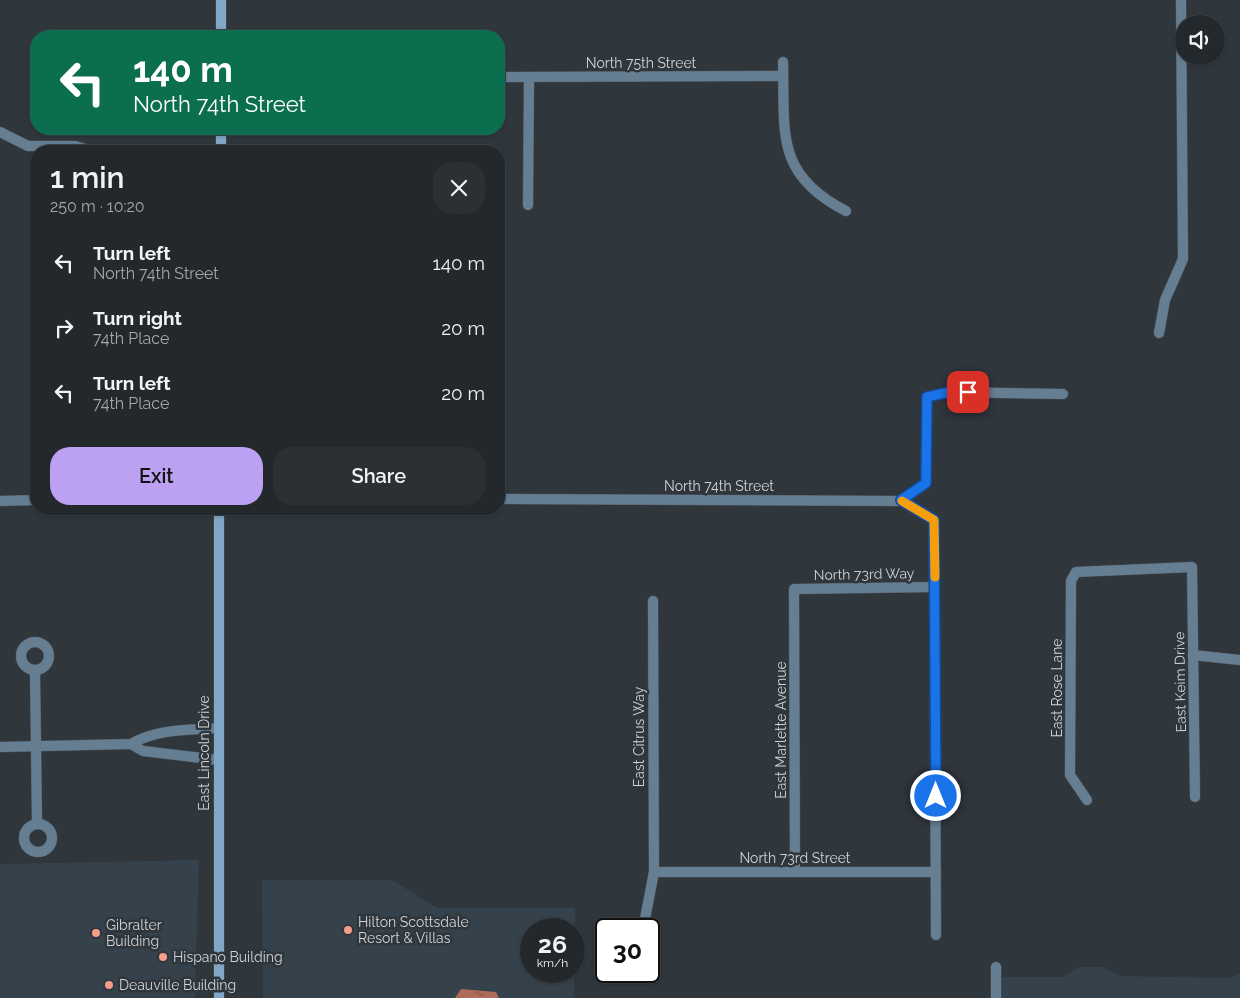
<!DOCTYPE html>
<meta charset="utf-8">
<style>
:root{--surface:#23282d;--page:#2b3035;--text:#f1f3f6;--muted:#a3a6aa;--line:#404449;--accent:#bca0f2}
body{margin:0;font-family:Raleway,sans-serif;background:var(--page);color:var(--text);height:100vh;display:flex;flex-direction:column;font-size:19px;white-space:nowrap}
*{box-sizing:border-box;margin:0}
p{font-size:16px;color:var(--muted)}
.icon{flex:none;width:28px;height:28px;fill:none;stroke:currentColor;stroke-width:2;stroke-linecap:round;stroke-linejoin:round}
.map{position:relative;flex:1;overflow:hidden}
.drawer{position:absolute;left:30px;top:145px;width:475px;height:370px;display:flex;flex-direction:column;background:var(--surface);border-radius:20px;box-shadow:0 1px 4px #0004,0 0 0 1px var(--line)}
.drawer>*{flex:none}
.guide{position:absolute;left:30px;top:30px;width:475px;height:105px;border-radius:20px;box-shadow:0 1px 4px #0004,0 0 0 1px var(--line);background:#0b6e4f;color:#fff;overflow:hidden}
.buttons{position:absolute;left:1175px;top:15px;display:grid;gap:10px}
.buttons a{display:grid;place-items:center;width:50px;height:50px;border-radius:50%;background:var(--surface);box-shadow:0 1px 4px #0004,0 0 0 1px var(--line);font-size:25px}
.speed{position:absolute;left:520px;top:918px;display:flex;gap:10px;font-size:25px;font-weight:700;text-align:center}
.speed>*{display:grid;place-content:center;width:65px;height:65px;border-radius:50%;background:var(--surface);box-shadow:0 1px 4px #0004,0 0 0 1px var(--line);line-height:1}
.speed small{font-size:12px;font-weight:400}
.speed .limit{border:2px solid #111;border-radius:8px;background:#fff;color:#111}
.pin{position:absolute;display:grid;place-items:center;width:42px;height:42px;color:#fff;margin:-21px;border-radius:10px;box-shadow:0 2px 8px #0006}
.me{position:absolute;width:55px;margin:-28px;rotate:0deg;stroke-linejoin:round;filter:drop-shadow(0 0 4px #0008)}
.turn{display:flex;align-items:center;gap:18px;height:105px;padding:0 20px;font-size:22px}
.turn .icon{width:65px;height:65px;stroke-width:2.5}
.turn b{display:block;font-size:35px;line-height:42px}
.round{display:grid;place-items:center;flex:none;width:52px;height:52px;border-radius:20px;background:var(--page)}
.headline{display:flex;align-items:center;justify-content:space-between;height:85px;padding:0 20px}
h1{font-size:30px;font-weight:600;line-height:38px}
.primary-button{display:flex;gap:10px;margin-top:auto;padding:10px 20px}
.primary-button a{flex:1;height:58px;border-radius:20px;background:var(--accent);color:#111;font-size:20px;font-weight:600;line-height:58px;text-align:center}
.primary-button a+a{background:var(--page);color:var(--text)}
ul{padding:0;list-style:none}
li{display:flex;align-items:center;gap:15px;height:65px;padding:0 20px}
li div{flex:1}
li b{display:block;font-size:19px}
li em{font-style:normal}
.map>svg:first-child{display:block}
</style>
<div class="map">
<svg width="1240" height="998" viewBox="0 0 1240 998">
<defs>
<pattern id="water-ripples" width="26" height="14" patternUnits="userSpaceOnUse" patternTransform="scale(1.25)"><rect width="26" height="14" fill="#b06a5b"/><path d="M2 4q2-2 4 0t4 0M15 11q2-2 4 0t4 0" fill="none" stroke="#885b52"/></pattern>
</defs>
<rect width="100%" height="100%" fill="#2f363c"/>
<!-- built -->
<g fill="#35414b" fill-rule="evenodd">
<polygon points="199,860 195,998 0,998 0,864"/>
<path d="M262 880H392L437 908H575L574 998H263ZM531 929H574V971H531Z"/>
<polygon points="1080,967 1104,967 1119,976 1231,978 1240,973 1240,998 1000,998 1000,977 1062,977"/>
</g>
<!-- water -->
<polygon fill="url(#water-ripples)" points="461,989 496,992 499,998 455,998"/>
<g fill="none" stroke-linecap="round" stroke-linejoin="round">
<defs>
<g id="street">
<path d="M783 62C785 132 774 174 846 211"/>
<polyline points="499,77 783,76"/>
<polyline points="0,132 28,146 75,146 92,151"/>
<polyline points="528,205 529,77"/>
<polyline points="1159,333 1165,300 1183,259 1181,0"/>
<polyline points="499,499 901,501 934,520 936,935"/>
<polyline points="0,501 36,500"/>
<polyline points="901,501 926,483 927,397 949,392 1063,394"/>
<circle cx="35" cy="656" r="14"/>
<polyline points="1193,655 1240,660"/>
<polyline points="35,670 37,824"/>
<polyline points="131,744 143,751 218,760"/>
<path d="M0 747 131 744C156 729 189 730 218 728"/>
<polyline points="1087,800 1070,775 1071,581 1076,572 1192,567 1195,797"/>
<circle cx="38" cy="838" r="14"/>
<polyline points="654,872 936,872"/>
<polyline points="795,872 794,589 935,587"/>
<polyline points="643,929 654,872 653,601"/>
<polyline points="996,998 996,967"/>
</g>
<g id="secondary">
<polyline points="221,36 221,0"/>
<polyline points="221,151 221,129"/>
<polyline points="219,998 219,509"/>
</g>
</defs>
<!-- street casing -->
<use href="#street" stroke="#4c5258" stroke-width="11"/>
<!-- secondary casing -->
<use href="#secondary" stroke="#4c5258" stroke-width="11"/>
<!-- street -->
<use href="#street" stroke="#667e92" stroke-width="10"/>
<!-- secondary -->
<use href="#secondary" stroke="#80a7c7" stroke-width="10"/>
</g>
<g fill="none" stroke-linecap="round" stroke-linejoin="round">
<defs>
<polyline id="route" points="936,796 934,520 901,500 926,483 927,397 949,392 968,392"/>
</defs>
<!-- route casing -->
<use href="#route" stroke="#114b97" stroke-width="12"/>
<!-- route -->
<use href="#route" stroke="#1a73e8" stroke-width="9"/>
<!-- slow -->
<polyline stroke="#f59e0b" stroke-width="9" points="902,501 934,520 935,577"/>
</g>
<!-- markers -->
<g fill="#f49d8b" stroke="#2f363c" stroke-width="2">
<circle cx="348" cy="930" r="5"/>
<circle cx="96" cy="933" r="5"/>
<circle cx="163" cy="957" r="5"/>
<circle cx="109" cy="985" r="5"/>
</g>
<g text-anchor="middle" dominant-baseline="central" stroke-width="5" stroke-linejoin="round" paint-order="stroke">
<!-- street labels -->
<g font-size="14" fill="#cfd3d7" stroke="#2f363c">
<text x="641" y="63">North 75th Street</text>
<text x="719" y="486">North 74th Street</text>
<text transform="translate(864 574) rotate(-1)">North 73rd Way</text>
<text transform="translate(1180 682) rotate(-91)">East Keim Drive</text>
<text transform="translate(1057 688) rotate(-90)">East Rose Lane</text>
<text transform="translate(781 730) rotate(-90)">East Marlette Avenue</text>
<text transform="translate(639 737) rotate(-90)">East Citrus Way</text>
<text transform="translate(204 753) rotate(-90)">East Lincoln Drive</text>
<text x="795" y="858">North 73rd Street</text>
</g>
<!-- poi labels -->
<g font-size="14" fill="#cfd3d7" stroke="#2f363c" text-anchor="start">
<text x="358" y="922">Hilton Scottsdale<tspan x="358" dy="16">Resort &amp; Villas</tspan></text>
<text x="106" y="925">Gibralter<tspan x="106" dy="16">Building</tspan></text>
<text x="173" y="957">Hispano Building</text>
<text x="119" y="985">Deauville Building</text>
</g>
</g>
</svg>
<div class="buttons">
<a><svg class="icon" aria-label="sound" viewBox="0 0 24 24"><path d="M4 9h4l5-4v14l-5-4H4zM17 9q2 3 0 6"/></svg></a>
</div>
<div class="speed"><div>26<small>km/h</small></div><div class="limit">30</div></div>
<div class="pin" style="left:968px;top:392px;background:#d93025"><svg class="icon" aria-label="arrive" viewBox="0 0 24 24"><path d="M6 21V4h12l-3 4 3 4H6"/></svg></div>
<svg class="me" style="left:936px;top:796px" viewBox="-20 -20 40 40"><circle r="17" fill="#1a73e8" stroke="#fff" stroke-width="3"/><path d="M0-11L8 9 0 5-8 9z" fill="#fff"/></svg>
<div class="guide">
<div class="turn"><svg class="icon" aria-label="left" viewBox="0 0 24 24"><path d="M17 20v-9H6M10 6l-5 5 5 5"/></svg><div><b>140 m</b>North 74th Street</div></div>
</div>
<section class="drawer">
<div class="headline"><div><h1>1 min</h1><p>250 m · 10:20</p></div><a class="round"><svg class="icon" aria-label="close" viewBox="0 0 24 24"><path d="M6 6l12 12M18 6L6 18"/></svg></a></div>
<ul>
<li><svg class="icon" aria-label="left" viewBox="0 0 24 24"><path d="M17 20v-9H6M10 6l-5 5 5 5"/></svg><div><b>Turn left</b><p>North 74th Street</p></div><em>140 m</em></li>
<li><svg class="icon" aria-label="right" viewBox="0 0 24 24"><path d="M7 20v-9h11M14 6l5 5-5 5"/></svg><div><b>Turn right</b><p>74th Place</p></div><em>20 m</em></li>
<li><svg class="icon" aria-label="left" viewBox="0 0 24 24"><path d="M17 20v-9H6M10 6l-5 5 5 5"/></svg><div><b>Turn left</b><p>74th Place</p></div><em>20 m</em></li>
</ul>
<div class="primary-button"><a>Exit</a><a>Share</a></div>
</section>
</div>
